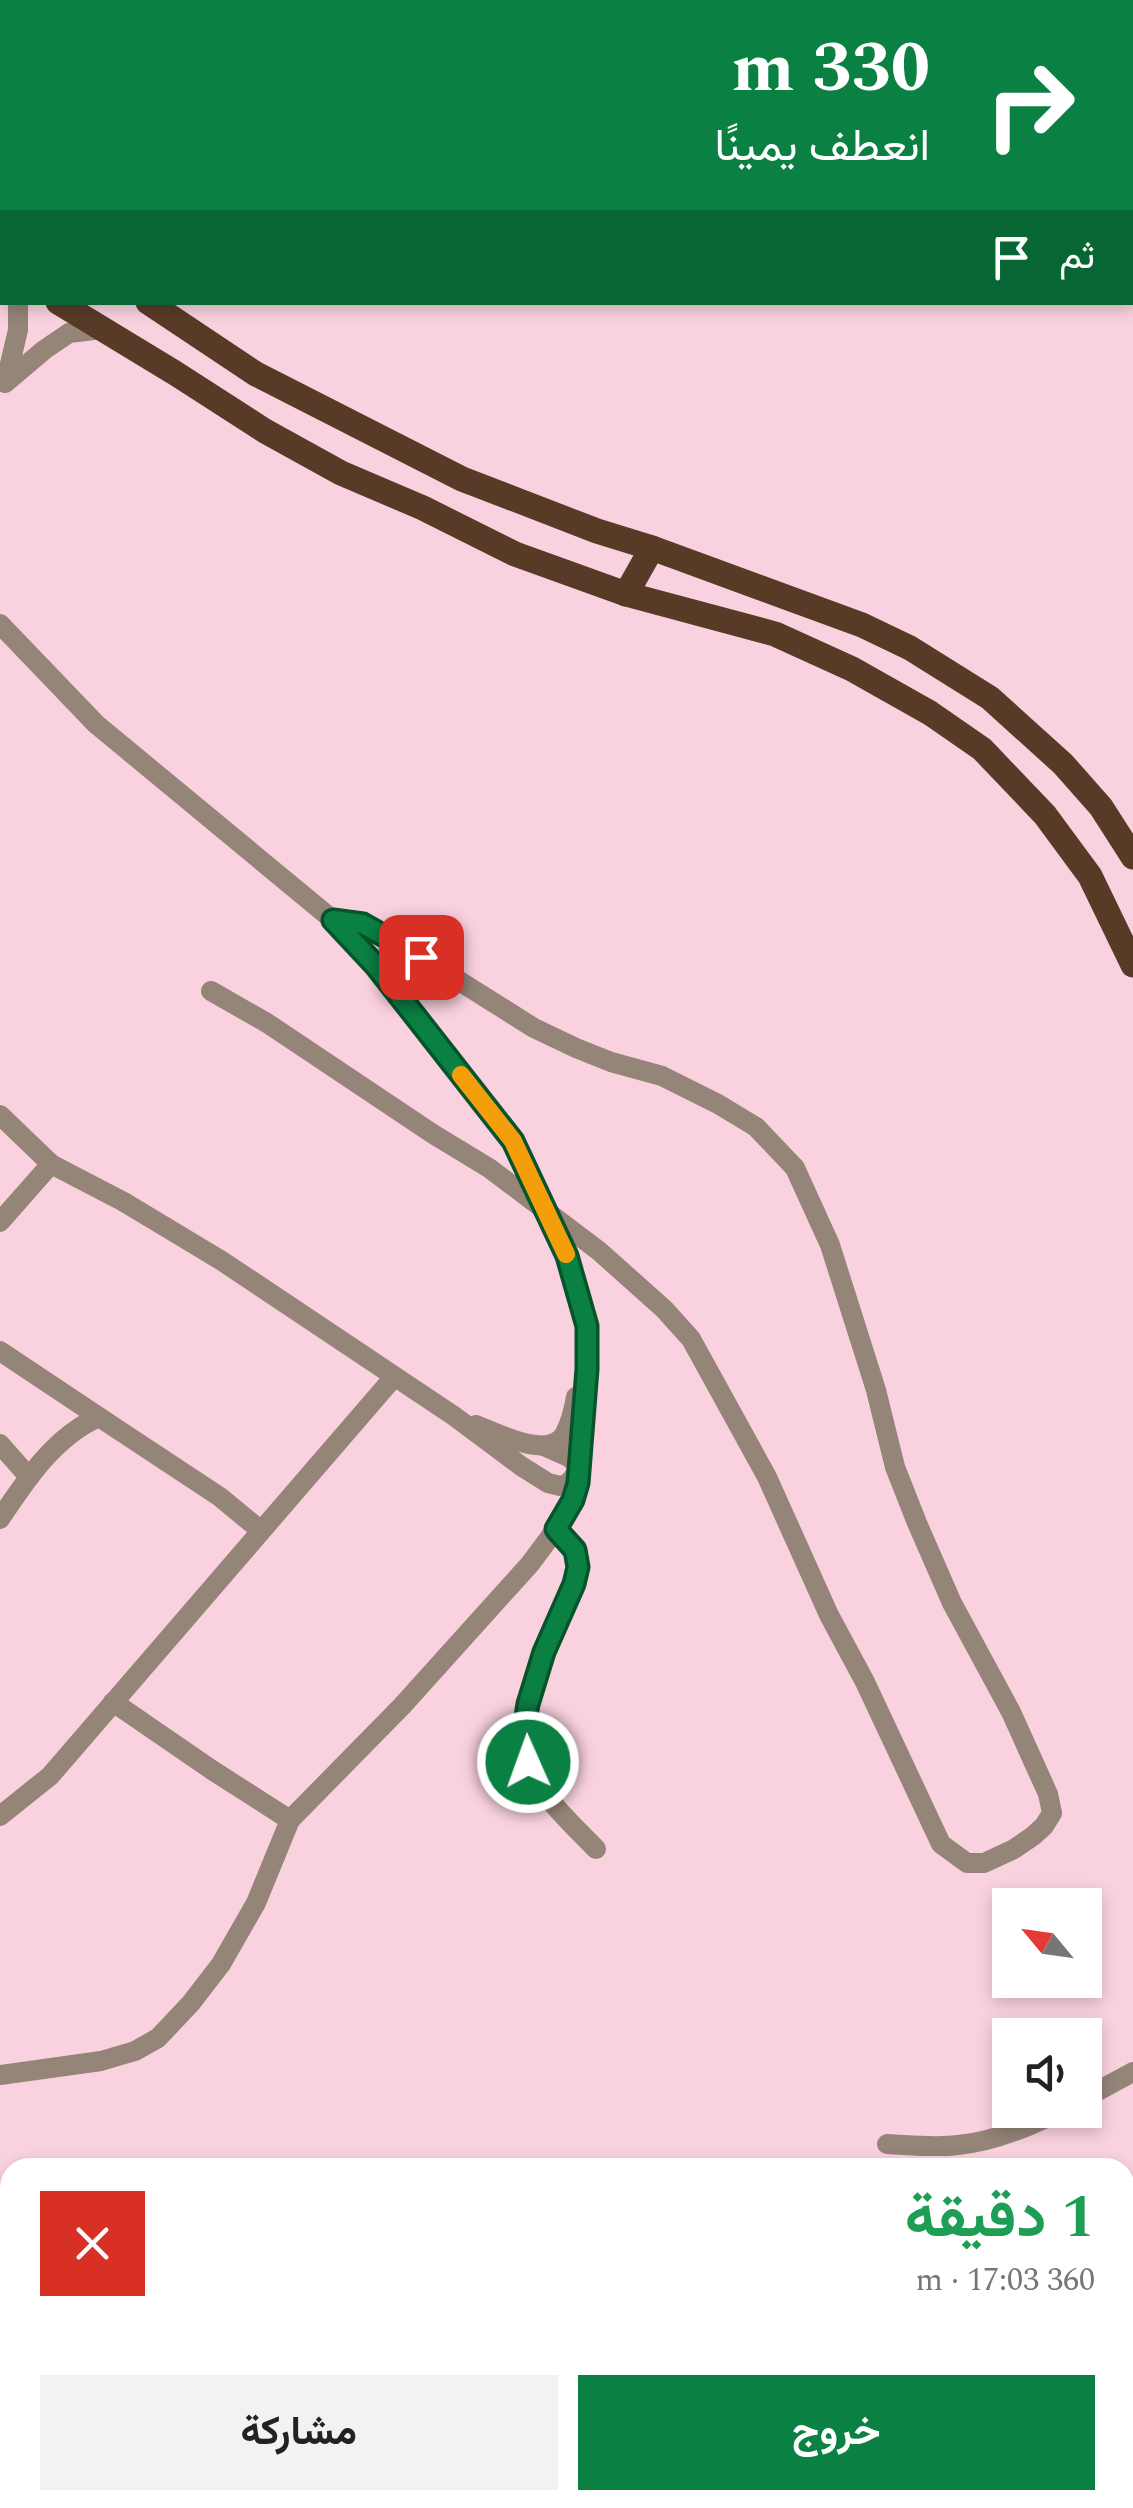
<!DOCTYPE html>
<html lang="ar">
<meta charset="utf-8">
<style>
:root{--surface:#fff;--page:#f2f2f2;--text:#222;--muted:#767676;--accent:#0b8043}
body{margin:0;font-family:Spectral,Vazirmatn,serif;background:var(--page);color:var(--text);direction:rtl;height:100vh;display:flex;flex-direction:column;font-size:38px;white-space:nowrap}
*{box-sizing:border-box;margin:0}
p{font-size:32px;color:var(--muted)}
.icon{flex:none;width:55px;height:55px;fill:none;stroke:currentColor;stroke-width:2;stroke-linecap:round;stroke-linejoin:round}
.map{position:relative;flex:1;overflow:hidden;direction:ltr}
.sheet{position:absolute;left:0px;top:2158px;width:1135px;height:352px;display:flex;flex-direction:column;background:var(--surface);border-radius:30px 30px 0 0;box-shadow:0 5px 15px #0003;direction:rtl}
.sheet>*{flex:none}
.banner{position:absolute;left:0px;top:0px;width:1135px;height:305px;box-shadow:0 5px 15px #0003;direction:rtl;background:#0b8043;color:#fff;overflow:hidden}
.needle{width:65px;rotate:299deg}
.buttons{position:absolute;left:992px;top:1888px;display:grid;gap:20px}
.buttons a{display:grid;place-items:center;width:110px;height:110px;border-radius:0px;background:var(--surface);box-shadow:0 5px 15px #0003;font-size:50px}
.pin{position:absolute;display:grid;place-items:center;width:85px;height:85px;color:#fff;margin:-42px;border-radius:20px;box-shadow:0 5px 15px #0006}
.me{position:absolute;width:110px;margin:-55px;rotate:358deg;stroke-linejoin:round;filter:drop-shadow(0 0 8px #0008)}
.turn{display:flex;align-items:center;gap:35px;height:210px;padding:0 40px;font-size:45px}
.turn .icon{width:130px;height:130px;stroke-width:2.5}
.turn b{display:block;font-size:70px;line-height:85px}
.then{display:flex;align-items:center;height:95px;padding:0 40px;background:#0003;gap:20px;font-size:38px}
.round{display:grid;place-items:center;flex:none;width:105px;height:105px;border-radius:0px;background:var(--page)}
.overview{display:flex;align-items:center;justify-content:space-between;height:170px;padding:0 40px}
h1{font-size:60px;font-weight:700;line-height:75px;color:#1e9e55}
.cta{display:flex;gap:20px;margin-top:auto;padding:20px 40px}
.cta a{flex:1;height:115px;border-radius:0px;background:var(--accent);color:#fff;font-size:40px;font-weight:700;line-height:115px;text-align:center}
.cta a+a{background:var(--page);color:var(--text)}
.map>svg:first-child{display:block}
</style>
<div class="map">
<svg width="1133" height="2508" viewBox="0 0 1133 2508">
<rect width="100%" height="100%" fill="#fad2df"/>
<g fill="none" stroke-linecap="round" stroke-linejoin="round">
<!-- minor -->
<g stroke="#958478" stroke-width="20">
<polyline points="864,0 868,2"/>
<polyline points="981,0 982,2"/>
<polyline points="310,2 311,0"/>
<polyline points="1132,254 1133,255"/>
<polyline points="6,381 18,330 18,302"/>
<polyline points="5,383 44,350 69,333 102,329"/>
<polyline points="0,624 96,724 333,920 376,966 513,1141 567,1256 587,1326 583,1416 579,1466 573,1478 567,1484 560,1486 548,1483 521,1466 454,1416 222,1261 124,1202 51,1164 0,1115"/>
<polyline points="211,991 267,1023 433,1134 489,1168 599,1251 664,1309 691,1339 767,1477 829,1615 865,1682 941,1844 967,1863 984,1863 1014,1849 1033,1836 1044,1826 1052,1813 1048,1794 1011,1712 952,1603 917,1523 895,1467 876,1390 830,1245 795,1168 756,1127 718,1104 662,1076 611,1062 576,1048 534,1028 421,957 363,925 333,920"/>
<polyline points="0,1222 51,1164"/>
<polyline points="0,1351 99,1417"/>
<path d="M476 1425C497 1433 548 1460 564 1435 570 1424 574 1409 576 1397"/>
<polyline points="0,1444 29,1477"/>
<path d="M0 1519C26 1480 55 1436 99 1417L220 1497 260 1530"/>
<path d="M556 1529C567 1540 579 1551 578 1568 578 1582 568 1598 562 1611 543 1653 511 1720 529 1765 543 1799 571 1823 596 1849"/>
<polyline points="113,1702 212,1770 290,1820"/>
<polyline points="0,1816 50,1776 394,1377"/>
<polyline points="0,2075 101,2061 135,2051 158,2038 191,2003 221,1964 256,1903 290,1820 402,1706 530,1564 556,1529 573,1500 579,1483 579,1466 569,1457 544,1446"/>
<polyline points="1085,2098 1133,2072"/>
<path d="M887 2144C910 2145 934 2148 958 2145 992 2142 1031 2126 1062 2110"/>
<polyline points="1125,2424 1133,2422"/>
</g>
<!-- major -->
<g stroke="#583b27" stroke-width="25">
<polyline points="0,192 2,194"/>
<polyline points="0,258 2,260"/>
<polyline points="58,302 175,373 265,431 341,473 423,508 515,554 626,594 775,634 852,669 930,713 982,749 1045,815 1090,876 1133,965"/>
<polyline points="148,302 256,374 462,479 597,531 652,548 862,625 910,648 990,698 1063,764 1101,807 1133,857"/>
<polyline points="626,594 652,548"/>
</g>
</g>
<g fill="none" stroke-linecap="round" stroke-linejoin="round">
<defs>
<polyline id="route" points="421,957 363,924 333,920 376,966 513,1141 567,1256 587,1326 587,1369 578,1483 573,1500 556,1529 575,1550 578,1567 574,1584 544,1652 528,1704 523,1735 528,1762"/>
</defs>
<!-- route casing -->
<use href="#route" stroke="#07532c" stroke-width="25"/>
<!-- route -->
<use href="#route" stroke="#0b8043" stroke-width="18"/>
<!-- slow -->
<polyline stroke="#f59e0b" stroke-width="18" points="461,1075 513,1141 566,1254"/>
</g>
</svg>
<div class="buttons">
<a><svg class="needle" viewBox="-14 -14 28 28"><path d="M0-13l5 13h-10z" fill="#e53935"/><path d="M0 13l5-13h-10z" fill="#767676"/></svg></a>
<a><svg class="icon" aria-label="sound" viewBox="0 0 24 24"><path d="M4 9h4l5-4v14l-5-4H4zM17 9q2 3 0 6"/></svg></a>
</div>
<div class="pin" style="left:421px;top:957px;background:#d93025"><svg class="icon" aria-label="arrive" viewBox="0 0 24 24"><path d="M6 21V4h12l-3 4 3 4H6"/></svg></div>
<svg class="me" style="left:528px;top:1762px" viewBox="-20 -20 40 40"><circle r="17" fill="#0b8043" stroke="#fff" stroke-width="3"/><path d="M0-11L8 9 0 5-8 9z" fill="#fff"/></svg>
<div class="banner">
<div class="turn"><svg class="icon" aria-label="right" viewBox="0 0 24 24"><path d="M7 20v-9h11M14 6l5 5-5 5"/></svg><div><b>330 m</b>انعطف يمينًا</div></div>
<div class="then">ثم<svg class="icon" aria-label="arrive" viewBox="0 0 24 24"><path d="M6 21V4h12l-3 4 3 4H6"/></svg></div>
</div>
<section class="sheet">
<div class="overview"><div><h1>1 دقيقة</h1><p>360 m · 17:03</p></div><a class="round" style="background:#d93025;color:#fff"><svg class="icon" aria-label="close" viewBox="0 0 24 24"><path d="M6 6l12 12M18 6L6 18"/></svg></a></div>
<div class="cta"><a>خروج</a><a>مشاركة</a></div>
</section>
</div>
